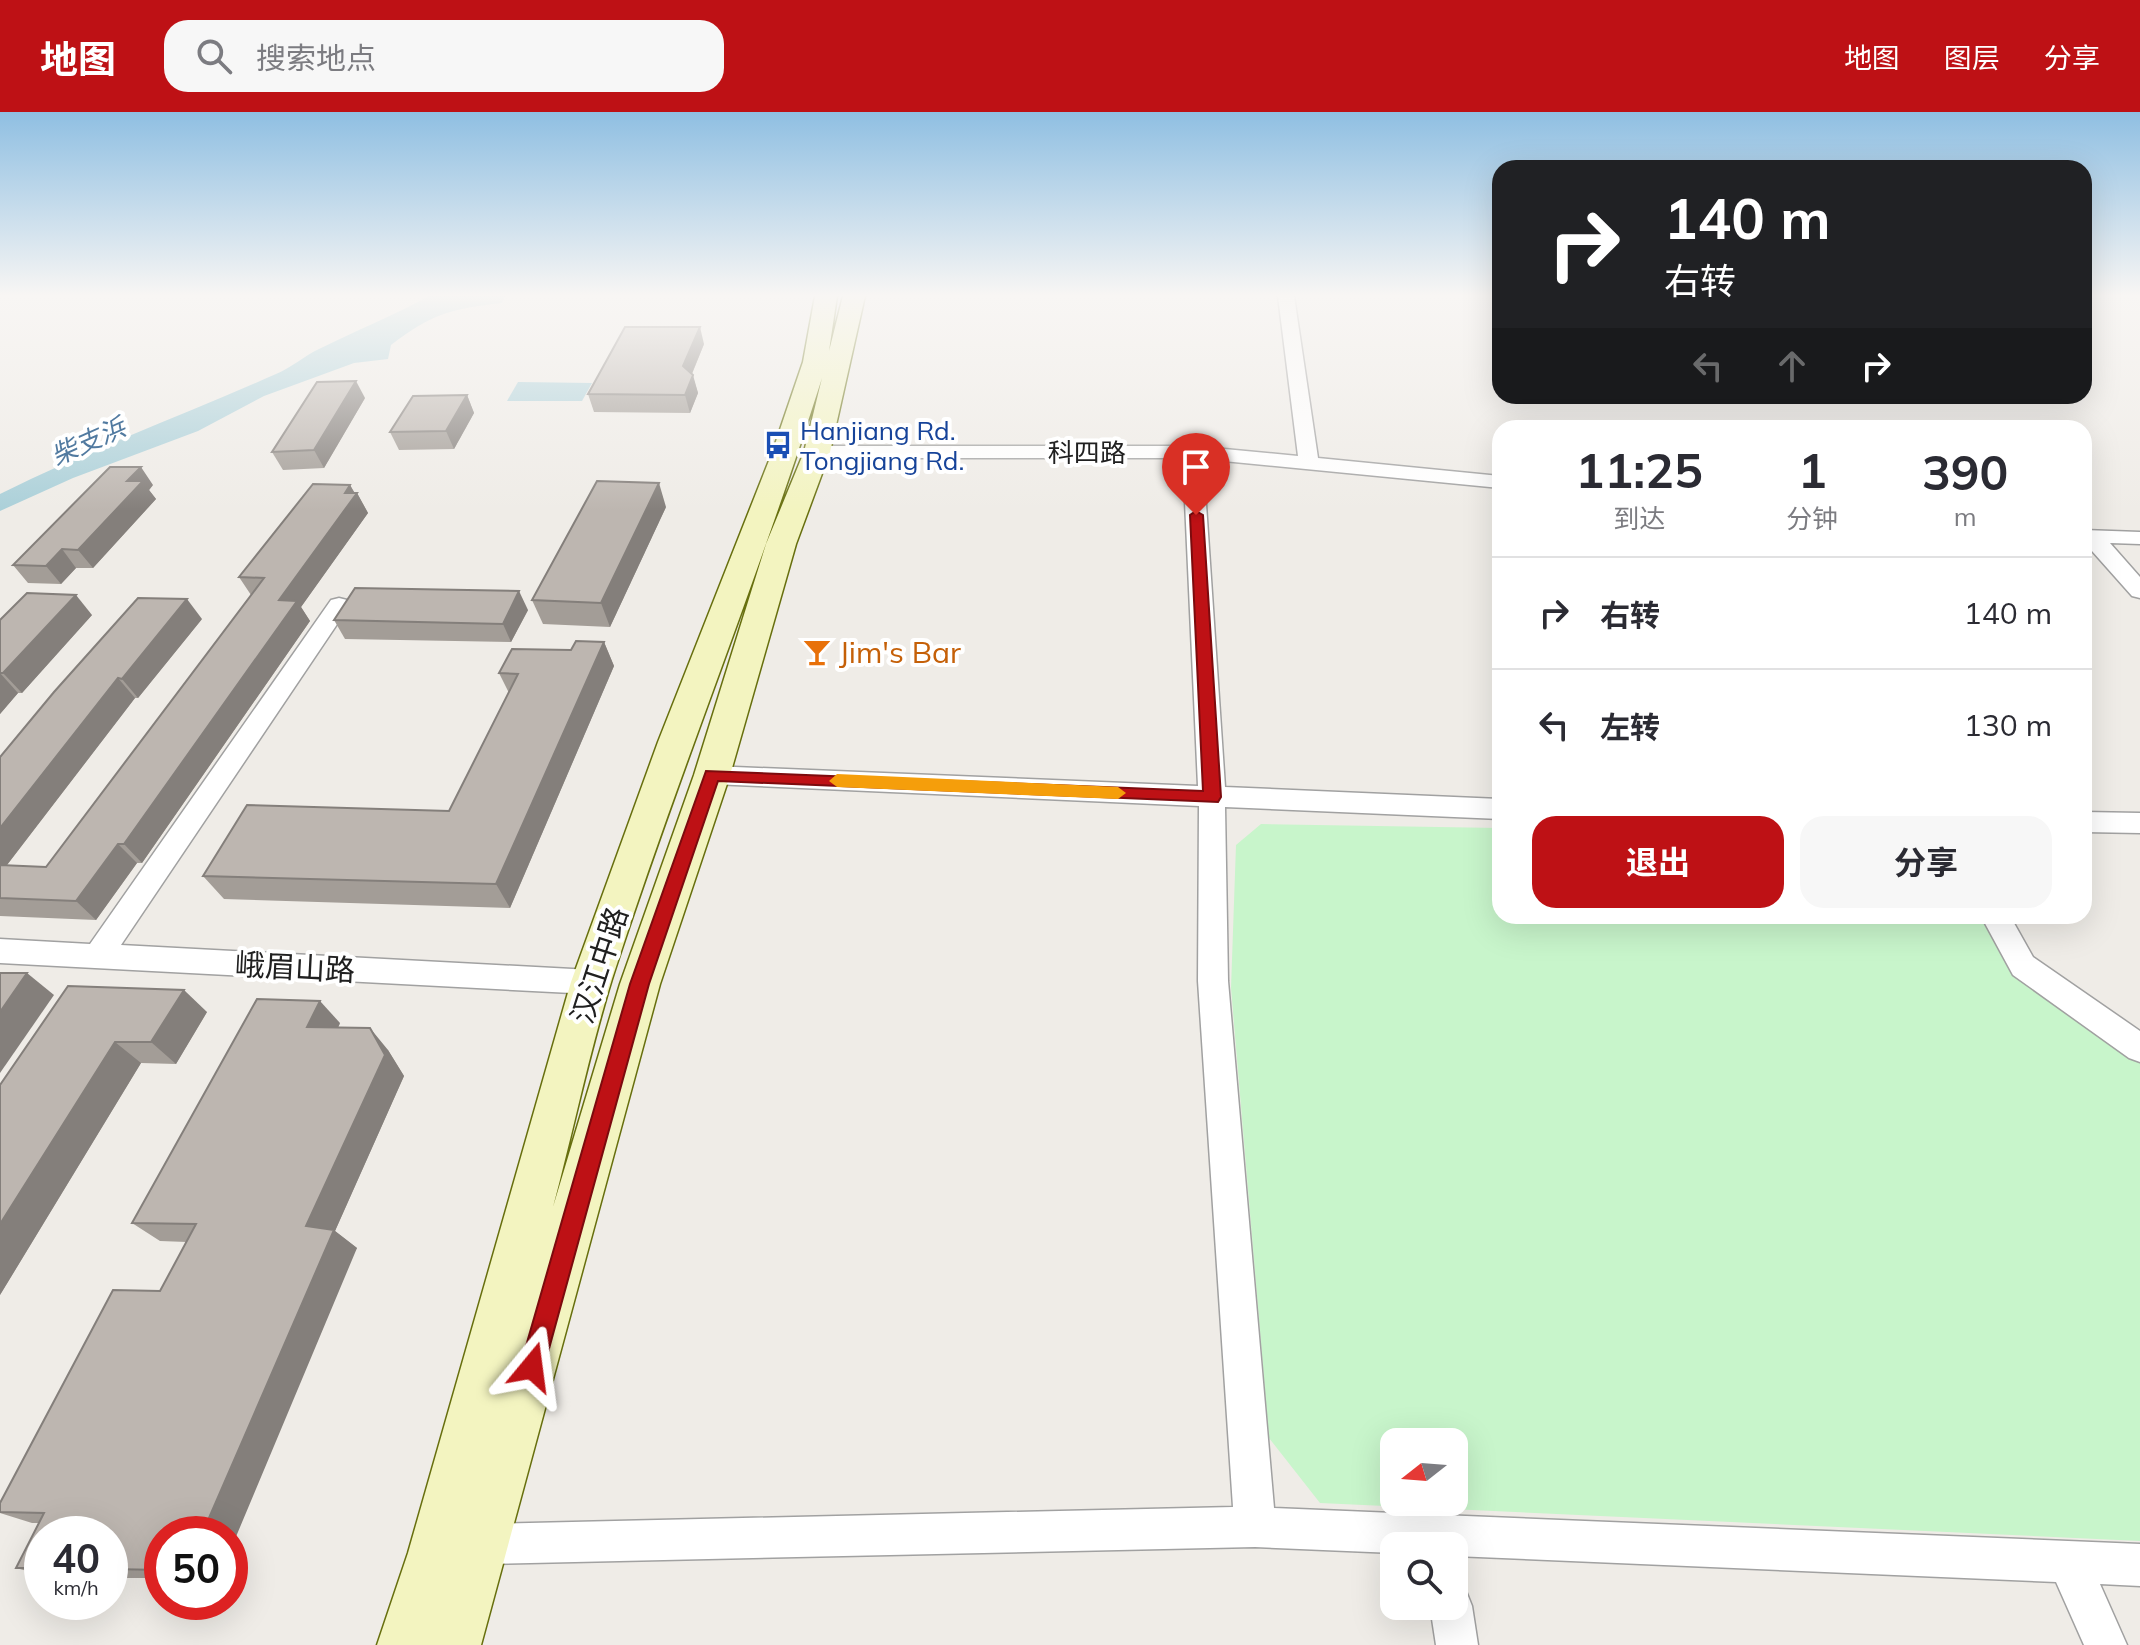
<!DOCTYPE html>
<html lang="zh">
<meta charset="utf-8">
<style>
:root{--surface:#fff;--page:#f7f7f7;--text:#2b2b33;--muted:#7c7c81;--line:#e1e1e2;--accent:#be1115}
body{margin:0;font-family:Mulish,"Noto Sans SC",sans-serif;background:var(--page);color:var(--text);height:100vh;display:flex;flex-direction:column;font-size:30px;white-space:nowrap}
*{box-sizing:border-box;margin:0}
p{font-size:26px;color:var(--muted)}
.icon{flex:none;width:44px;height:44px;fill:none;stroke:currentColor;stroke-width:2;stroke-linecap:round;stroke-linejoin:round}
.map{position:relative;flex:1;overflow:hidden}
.drawer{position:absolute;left:1492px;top:308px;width:600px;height:504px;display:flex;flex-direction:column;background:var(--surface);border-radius:24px;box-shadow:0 8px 32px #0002}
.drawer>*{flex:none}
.banner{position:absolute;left:1492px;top:48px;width:600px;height:244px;border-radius:24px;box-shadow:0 8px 32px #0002;background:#202124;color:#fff;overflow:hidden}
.needle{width:52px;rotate:253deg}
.controls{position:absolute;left:1380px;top:1316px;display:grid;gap:16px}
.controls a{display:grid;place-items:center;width:88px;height:88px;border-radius:16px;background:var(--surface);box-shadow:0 8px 32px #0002;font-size:40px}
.speed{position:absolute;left:24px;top:1404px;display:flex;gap:16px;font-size:40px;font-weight:700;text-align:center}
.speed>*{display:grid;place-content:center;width:104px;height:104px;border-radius:50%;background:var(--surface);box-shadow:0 8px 32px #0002;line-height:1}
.speed small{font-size:20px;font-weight:400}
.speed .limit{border:12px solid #d22;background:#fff;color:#111}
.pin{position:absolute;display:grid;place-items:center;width:68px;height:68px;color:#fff;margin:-82px -34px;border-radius:50% 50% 50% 0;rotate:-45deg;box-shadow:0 0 8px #0007}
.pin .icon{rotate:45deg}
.me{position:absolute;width:88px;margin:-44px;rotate:16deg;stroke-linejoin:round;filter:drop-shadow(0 0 6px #0008)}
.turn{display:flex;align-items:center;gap:28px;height:168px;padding:0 40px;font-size:36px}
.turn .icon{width:104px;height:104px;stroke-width:2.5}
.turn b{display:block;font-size:56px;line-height:68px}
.lanes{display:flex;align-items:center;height:76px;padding:0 40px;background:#0003;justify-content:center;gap:40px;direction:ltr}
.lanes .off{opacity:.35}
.eta{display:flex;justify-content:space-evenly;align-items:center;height:136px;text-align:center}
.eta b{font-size:48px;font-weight:700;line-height:56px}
.cta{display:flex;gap:16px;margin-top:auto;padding:16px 40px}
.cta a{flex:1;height:92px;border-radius:24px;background:var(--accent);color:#fff;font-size:32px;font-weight:700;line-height:92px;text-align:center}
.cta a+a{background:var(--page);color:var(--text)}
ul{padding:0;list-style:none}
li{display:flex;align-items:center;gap:24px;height:112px;padding:0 40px;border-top:2px solid var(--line)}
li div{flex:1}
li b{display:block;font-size:30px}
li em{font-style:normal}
header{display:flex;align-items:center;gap:48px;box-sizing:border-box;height:112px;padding:0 40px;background:var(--accent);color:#fff}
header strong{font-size:38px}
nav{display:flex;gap:44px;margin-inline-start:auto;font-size:28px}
.search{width:560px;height:72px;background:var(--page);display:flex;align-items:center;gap:20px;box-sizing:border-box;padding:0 28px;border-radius:24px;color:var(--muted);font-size:30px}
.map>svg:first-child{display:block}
</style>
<header>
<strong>地图</strong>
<div class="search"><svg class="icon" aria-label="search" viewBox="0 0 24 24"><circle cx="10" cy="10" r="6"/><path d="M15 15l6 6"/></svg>搜索地点</div>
<nav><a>地图</a><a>图层</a><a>分享</a></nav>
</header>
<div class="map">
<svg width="2140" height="1533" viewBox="0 0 2140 1533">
<rect width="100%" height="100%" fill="#efece7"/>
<!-- park -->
<path fill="#c8f5cb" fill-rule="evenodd" d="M1261 712 1500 716V804H1980L2008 856 2140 947V1429L1320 1391 1269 1326 1231 876 1236 733ZM1394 1330H1454V1390H1394Z"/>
<!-- water -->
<g fill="#abd0d9">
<path d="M429 184H505L502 191C451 197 433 201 391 233L388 247 354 251 264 284 198 319 73 366 0 399V382C90 337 184 303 276 262 291 256 304 244 319 237 355 219 393 204 429 184Z"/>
<polygon points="518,270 592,271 582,289 507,289"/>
</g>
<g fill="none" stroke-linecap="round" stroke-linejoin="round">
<defs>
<g id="street">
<polygon points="1278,184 1294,184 1318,346 1500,364 1500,376 1203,347 1225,675 1500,687 1500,707 1225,695 1228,869 1274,1396 2140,1432 2140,1474 2100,1472 2127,1533 2084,1533 2056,1470 1454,1444 1454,1434 1394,1434 1394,1441 1255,1435 482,1452 468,1446 462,1432 468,1418 482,1412 1233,1395 1198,869 1199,694 712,672 703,670 699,663 703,656 712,654 1198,674 1183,346 817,346 807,340 817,334 1193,334 1298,344"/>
<polygon points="2084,418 2140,420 2140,432 2110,431 2140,465 2140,486 2132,484 2084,430"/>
<polygon points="339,486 347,488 350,493 121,833 591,858 602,861 606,870 602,879 591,882 0,851 0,827 90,832 331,488"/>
<polygon points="2084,700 2140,701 2140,721 2084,720"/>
<polygon points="1981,804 2010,804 2033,845 2140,919 2140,950 2129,946 2013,863"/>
<polygon points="1454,1474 1466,1479 1472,1494 1478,1533 1436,1533 1430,1494 1454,1494"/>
</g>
<path id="secondary" d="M815 184H837L829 239 843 184H865L830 340 796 432 730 663 660 872 481 1533H377L408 1441 571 870 658 630 772 341 803 250ZM822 266 804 340 766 432 694 663 620 872 553 1095C573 1020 589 941 612 867 677 665 758 468 822 266Z"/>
</defs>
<!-- street casing -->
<use href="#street" stroke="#a1a1a1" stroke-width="3"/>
<!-- secondary casing -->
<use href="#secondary" stroke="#676f0e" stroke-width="3"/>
<!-- street -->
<use href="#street" fill="#fff" fill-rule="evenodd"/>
<!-- secondary -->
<use href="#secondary" fill="#f3f4c0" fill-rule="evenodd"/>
</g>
<!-- wall -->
<g fill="#a39d97">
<polygon points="704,232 692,262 698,281 690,301 594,300 588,282"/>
<polygon points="467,283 474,301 454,337 399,338 390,320"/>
<polygon points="365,286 324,356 283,358 272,340"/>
<polygon points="153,373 149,378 156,387 93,456 76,456 61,472 28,471 13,453"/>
<polygon points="350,373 354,381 357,381 368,401 301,495 310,509 142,751 137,751 96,808 0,804 0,645 202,507 138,586 135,586 7,753 46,755 251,483 239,465"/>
<polygon points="666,395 610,515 543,512 532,488"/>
<polygon points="528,498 511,530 345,527 334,508"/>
<polygon points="92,503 22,581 18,581 0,602 0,508"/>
<polygon points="604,530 614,554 510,796 224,787 203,764 449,699 509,581 499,561 571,538"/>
<polygon points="68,874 207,900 176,952 141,951 0,1183"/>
<polygon points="340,911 338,916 388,938 404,964 335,1119 357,1136 162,1422 162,1466 110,1466 110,1422 42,1422 42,1463 16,1456 39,1411 32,1411 0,1401 0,1391 160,1179 187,1130 160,1129 132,1111"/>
</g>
<!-- shaded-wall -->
<g fill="#847f7b">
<polygon points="700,215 704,232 688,271 683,254"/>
<polygon points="693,263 698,281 690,301 685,283"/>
<polygon points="356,269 365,286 324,356 314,338"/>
<polygon points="467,283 474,301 454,337 446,319"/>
<polygon points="141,355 153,373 149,378 156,387 93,456 78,438 127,369"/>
<polygon points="659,371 666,395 610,515 601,491"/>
<polygon points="350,373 356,383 357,381 368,401 301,495 310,509 142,751 124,732 279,488"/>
<polygon points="62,437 76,456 61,472 46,454"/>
<polygon points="519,479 528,498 511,530 503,512"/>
<polygon points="76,483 92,503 22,581 3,561"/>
<polygon points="187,487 202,507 138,586 122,567"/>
<polygon points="604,530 614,554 510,796 496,772"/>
<polygon points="0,561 18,581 0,602"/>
<polygon points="118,566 135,586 0,762 0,716"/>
<polygon points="118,732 137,751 96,808 76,789"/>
<polygon points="27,861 54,883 0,961 0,900"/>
<polygon points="184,878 207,900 176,952 151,930"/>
<polygon points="320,889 340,911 328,937 307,915"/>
<polygon points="370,916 388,938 404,964 335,1119 357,1136 230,1439 230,1422 202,1422 306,1114"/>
<polygon points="115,930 141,951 0,1183 0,1112"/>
</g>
<!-- building -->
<g fill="#bdb6b0" stroke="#847f7b" stroke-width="2">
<polygon points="625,215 700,215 683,254 693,263 685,283 588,282"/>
<polygon points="356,269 314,338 272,340 317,270"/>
<polygon points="467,283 446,319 390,320 413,284"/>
<polygon points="110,355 141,355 127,369 143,369 78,438 62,437 46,454 13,453"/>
<polygon points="597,369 659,371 601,491 532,488"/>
<polygon points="313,372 350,373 345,381 357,381 279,488 297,489 124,732 118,732 76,789 0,786 0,753 46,755 264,466 239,465"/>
<polygon points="355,476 519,479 503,512 334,508"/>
<polygon points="27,481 76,483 3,561 0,561 0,508"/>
<polygon points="138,486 187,487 122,567 118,566 0,716 0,645 54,580"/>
<polygon points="576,529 604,530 496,772 203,764 247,693 449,699 518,562 499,561 512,537 571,538"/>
<polygon points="0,861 27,861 0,900"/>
<polygon points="68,874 184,878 151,930 115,930 0,1112 0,973"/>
<polygon points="257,887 320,889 307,915 370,916 385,943 306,1114 334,1118 202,1422 162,1422 162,1458 110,1457 110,1422 42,1422 42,1456 16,1456 44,1401 0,1400 0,1391 113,1178 160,1179 196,1112 132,1111"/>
</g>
<!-- sky -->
<linearGradient id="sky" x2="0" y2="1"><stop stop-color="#8fbfe2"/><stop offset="0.46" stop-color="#f8f6f4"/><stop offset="1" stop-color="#f8f6f4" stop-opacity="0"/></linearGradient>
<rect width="2140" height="399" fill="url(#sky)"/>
<!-- route -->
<polygon fill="#be1115" stroke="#7c0b0e" stroke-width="2" points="1196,399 1203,403 1221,685 1218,690 718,669 649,872 544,1255 540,1264 532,1267 523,1264 520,1255 630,872 706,659 1203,679 1190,403"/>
<!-- slow -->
<polygon fill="#f59e0b" points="837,662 1118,675 1126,681 1118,687 837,675 829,669"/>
<!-- icons -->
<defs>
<symbol id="bus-bare" viewBox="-9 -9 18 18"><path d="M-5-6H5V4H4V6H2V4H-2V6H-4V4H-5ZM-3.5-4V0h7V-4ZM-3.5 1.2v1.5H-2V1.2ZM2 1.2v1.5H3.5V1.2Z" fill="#1a4fb4" stroke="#fff" stroke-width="2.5" paint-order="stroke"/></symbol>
<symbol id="bar-bare" viewBox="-9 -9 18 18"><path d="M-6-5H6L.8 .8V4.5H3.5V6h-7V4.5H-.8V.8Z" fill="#e8710a" stroke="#fff" stroke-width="2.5" paint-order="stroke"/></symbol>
</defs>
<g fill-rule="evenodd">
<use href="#bus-bare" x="758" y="313" width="40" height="40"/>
<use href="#bar-bare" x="797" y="520" width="40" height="40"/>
</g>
<g text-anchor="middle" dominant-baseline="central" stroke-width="8" stroke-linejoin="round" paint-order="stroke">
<!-- far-transit labels -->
<g font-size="26" fill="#164399" stroke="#fff" text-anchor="start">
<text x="800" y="318">Hanjiang Rd.<tspan x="800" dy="30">Tongjiang Rd.</tspan></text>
</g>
<!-- far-water labels -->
<g font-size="26" font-style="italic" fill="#517aa0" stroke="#fff">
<text transform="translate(88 329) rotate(-24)">柴支浜</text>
</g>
<!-- far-street labels -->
<g font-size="26" fill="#202020" stroke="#fff">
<text x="1087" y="340">科四路</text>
</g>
<!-- food labels -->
<g font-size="30" fill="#c56008" stroke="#fff" text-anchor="start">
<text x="839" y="540">Jim's Bar</text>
</g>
<!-- street labels -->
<g font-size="30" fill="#202020" stroke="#fff">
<text transform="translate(599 853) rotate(-72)">汉江中路</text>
<text transform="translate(295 855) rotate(3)">峨眉山路</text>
</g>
</g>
</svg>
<div class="controls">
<a><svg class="needle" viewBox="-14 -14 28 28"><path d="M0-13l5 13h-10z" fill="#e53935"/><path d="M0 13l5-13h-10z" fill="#7c7c81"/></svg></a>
<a><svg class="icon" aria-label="search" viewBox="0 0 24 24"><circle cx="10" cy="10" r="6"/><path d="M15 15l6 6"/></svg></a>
</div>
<div class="speed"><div>40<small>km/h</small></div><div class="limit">50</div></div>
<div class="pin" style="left:1196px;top:403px;background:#d93025"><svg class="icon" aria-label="arrive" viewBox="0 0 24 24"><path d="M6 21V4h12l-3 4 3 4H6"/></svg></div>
<svg class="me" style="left:532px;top:1255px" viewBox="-20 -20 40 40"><path d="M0-17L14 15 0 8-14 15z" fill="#be1115" stroke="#fff" stroke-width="4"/></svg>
<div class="banner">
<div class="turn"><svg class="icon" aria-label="right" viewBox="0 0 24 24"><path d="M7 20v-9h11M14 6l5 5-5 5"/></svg><div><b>140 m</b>右转</div></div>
<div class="lanes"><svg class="icon off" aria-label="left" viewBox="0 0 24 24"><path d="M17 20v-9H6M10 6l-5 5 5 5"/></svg><svg class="icon off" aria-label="ahead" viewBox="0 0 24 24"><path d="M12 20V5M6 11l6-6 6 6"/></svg><svg class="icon" aria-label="right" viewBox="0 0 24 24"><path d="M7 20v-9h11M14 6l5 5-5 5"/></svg></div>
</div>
<section class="drawer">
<div class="eta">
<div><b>11:25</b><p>到达</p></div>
<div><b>1</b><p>分钟</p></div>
<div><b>390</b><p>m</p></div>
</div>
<ul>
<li><svg class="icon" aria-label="right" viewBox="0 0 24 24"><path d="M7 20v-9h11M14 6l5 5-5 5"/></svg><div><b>右转</b></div><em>140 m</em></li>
<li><svg class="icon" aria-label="left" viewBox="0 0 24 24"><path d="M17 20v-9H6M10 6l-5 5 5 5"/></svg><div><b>左转</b></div><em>130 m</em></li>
</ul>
<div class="cta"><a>退出</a><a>分享</a></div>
</section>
</div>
